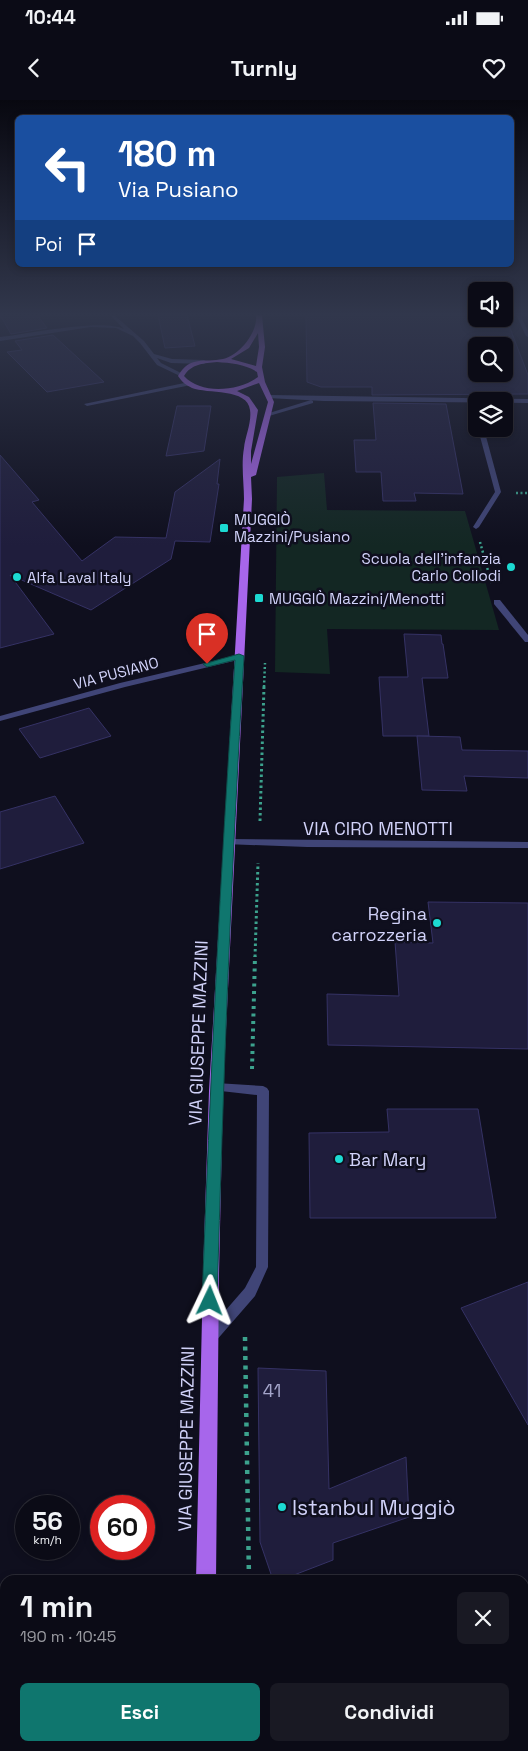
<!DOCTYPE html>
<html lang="it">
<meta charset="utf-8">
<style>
:root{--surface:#0b0b16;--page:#191923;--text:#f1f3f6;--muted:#9a9ba1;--line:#2b2b35;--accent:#0f766e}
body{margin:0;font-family:"Space Grotesk",sans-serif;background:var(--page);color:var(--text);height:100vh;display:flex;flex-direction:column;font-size:19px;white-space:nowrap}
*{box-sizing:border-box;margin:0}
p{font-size:16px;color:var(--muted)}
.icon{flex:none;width:28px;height:28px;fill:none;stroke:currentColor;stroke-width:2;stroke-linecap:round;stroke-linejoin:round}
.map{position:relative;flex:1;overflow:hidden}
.panel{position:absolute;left:0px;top:1475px;width:529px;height:176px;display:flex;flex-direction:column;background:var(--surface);border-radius:15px 15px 0 0;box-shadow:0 2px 8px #0003,0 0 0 1px var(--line)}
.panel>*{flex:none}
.hud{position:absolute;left:15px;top:15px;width:499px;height:152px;border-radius:8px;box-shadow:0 2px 8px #0003,0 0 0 1px var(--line);background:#1a4fa0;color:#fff;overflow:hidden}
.fabs{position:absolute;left:468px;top:182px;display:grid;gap:10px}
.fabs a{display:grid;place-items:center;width:45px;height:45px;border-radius:8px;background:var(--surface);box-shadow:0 2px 8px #0003,0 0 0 1px var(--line);font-size:25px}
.speed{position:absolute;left:15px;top:1395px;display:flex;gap:10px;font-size:25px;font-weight:700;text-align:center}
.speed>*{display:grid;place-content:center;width:65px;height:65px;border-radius:50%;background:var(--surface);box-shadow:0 2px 8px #0003,0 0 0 1px var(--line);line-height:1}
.speed small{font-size:12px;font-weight:400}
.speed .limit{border:8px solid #d22;background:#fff;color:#111}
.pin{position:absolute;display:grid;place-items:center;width:42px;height:42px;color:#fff;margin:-51px -21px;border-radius:50% 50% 50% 0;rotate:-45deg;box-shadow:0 0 5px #0007}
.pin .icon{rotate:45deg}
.me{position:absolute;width:55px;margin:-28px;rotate:2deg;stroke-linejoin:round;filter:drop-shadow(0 0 4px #0008)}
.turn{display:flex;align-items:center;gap:18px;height:105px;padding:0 20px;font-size:22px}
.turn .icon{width:65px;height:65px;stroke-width:2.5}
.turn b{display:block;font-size:35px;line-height:42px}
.then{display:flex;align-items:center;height:48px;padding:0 20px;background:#0003;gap:10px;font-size:19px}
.round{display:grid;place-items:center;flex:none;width:52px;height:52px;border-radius:8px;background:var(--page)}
.overview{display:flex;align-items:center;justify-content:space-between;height:85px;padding:0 20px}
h1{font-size:30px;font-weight:700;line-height:38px}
.cta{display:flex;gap:10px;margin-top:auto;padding:10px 20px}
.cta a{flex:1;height:58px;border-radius:8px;background:var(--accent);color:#fff;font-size:20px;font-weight:700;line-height:58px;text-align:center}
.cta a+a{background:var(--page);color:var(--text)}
.status{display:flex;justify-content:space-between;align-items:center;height:35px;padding:0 25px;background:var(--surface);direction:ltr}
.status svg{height:14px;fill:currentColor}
header{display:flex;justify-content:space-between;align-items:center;height:65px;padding:0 20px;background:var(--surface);font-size:22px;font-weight:700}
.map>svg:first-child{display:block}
</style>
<div class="status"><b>10:44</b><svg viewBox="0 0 49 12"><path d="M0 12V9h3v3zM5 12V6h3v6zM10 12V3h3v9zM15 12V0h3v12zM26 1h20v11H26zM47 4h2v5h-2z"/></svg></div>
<header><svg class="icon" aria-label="back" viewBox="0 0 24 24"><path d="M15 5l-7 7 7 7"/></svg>Turnly<svg class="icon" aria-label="heart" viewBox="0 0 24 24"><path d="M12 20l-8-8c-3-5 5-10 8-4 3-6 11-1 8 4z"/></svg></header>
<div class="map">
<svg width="528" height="1651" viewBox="0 0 528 1651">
<rect width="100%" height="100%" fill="#0f0f1e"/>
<!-- green -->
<polygon fill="#132723" points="324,373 327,410 465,411 499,530 327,529 330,574 275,572 277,377"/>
<!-- building -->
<g fill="#1f1d3c" stroke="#353265" fill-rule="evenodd">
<polygon points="0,215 38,216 47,228 11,234"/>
<polygon points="158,215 187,215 195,246 165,248"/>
<path d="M306 215H476V219H504L505 215 528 275V294L372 295V287H321L307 282ZM476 246H504V274H476Z"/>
<polygon points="53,235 104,282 47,292 7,252 22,250 15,241"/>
<polygon points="373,303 446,304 463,394 414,393 416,401 383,401 381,372 356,372 354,340 376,340"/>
<polygon points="177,306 211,306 204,351 166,356"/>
<polygon points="0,355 39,400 32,402 82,461 115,437 166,438 175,392 220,359 217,384 219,384 210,442 175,441 171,459 91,510 10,475 54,534 0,548"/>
<polygon points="404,534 441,535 442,544 443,544 448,578 422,578 429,636 383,636 379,577 408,577"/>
<polygon points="89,608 111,636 40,658 19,629"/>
<polygon points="417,636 460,637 462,650 528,651 528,678 464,676 467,691 422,690"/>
<polygon points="55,696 84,743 0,769 0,712"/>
<polygon points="428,802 528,803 528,949 328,945 327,894 399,896 395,842 433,843"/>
<polygon points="387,1009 478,1009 496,1118 310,1118 309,1033 389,1032"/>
<polygon points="528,1182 528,1325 461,1208"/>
<polygon points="258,1268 326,1271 329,1389 406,1357 409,1417 333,1443 333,1460 281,1480 273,1480 260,1442"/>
</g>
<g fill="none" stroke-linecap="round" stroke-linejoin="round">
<!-- path-far3 -->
<g stroke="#3ca28d" stroke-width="2.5" stroke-dasharray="2 2.5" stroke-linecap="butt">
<polyline points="516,393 528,393"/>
<polyline points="480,442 492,485"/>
<polyline points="264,587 265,563"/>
</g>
<!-- path-far2 -->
<g stroke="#3ca28d" stroke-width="3" stroke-dasharray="2.5 3" stroke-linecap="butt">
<polyline points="260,721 264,586"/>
<polyline points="255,857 258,763"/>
</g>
<!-- path-far1 -->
<polyline stroke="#3ca28d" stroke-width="4" stroke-dasharray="3 4.5" stroke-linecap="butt" points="252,969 255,856"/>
<!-- path -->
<g stroke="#3ca28d" stroke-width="4.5" stroke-dasharray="4 5.5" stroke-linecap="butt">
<polyline points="245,1237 249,1480"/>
<polyline points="270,1646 271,1651"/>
</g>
<!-- lane -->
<g fill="#404577" fill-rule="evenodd">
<polygon points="189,282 191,283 191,285 87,306 84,304"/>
<polygon points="216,983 263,986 267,988 269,991 268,1167 255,1196 215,1242 210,1244 205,1242 203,1238 205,1234 245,1188 256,1167 257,995 212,990 210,987 212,984"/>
</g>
<!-- street -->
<g fill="#404577" fill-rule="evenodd">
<path d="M110 215H114L144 241 154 254 172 259 204 260 207 262 204 264 171 263 157 258 161 263 185 275 180 276 157 265 140 243 133 236 116 228 91 227 0 241V237C28 234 102 218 124 229Z"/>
<polygon points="516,215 520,215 528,231 528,237 526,236"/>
<polygon points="270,295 528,299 528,303 324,301 268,298 268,296"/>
<polygon points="311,300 313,301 313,303 269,316 266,314"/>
<polygon points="478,329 484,329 501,392 479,427 476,429 473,427 495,392"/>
<polygon points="494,500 500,500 528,535 528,542 525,542 494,504"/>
<polygon points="239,555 242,555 242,559 125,587 0,621 0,616 120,583"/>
<polygon points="228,739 528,742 528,748 307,747 225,744 223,742"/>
<polygon points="61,1646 85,1646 83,1651 59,1651"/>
</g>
<!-- primary -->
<g fill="#a766eb" fill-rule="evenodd">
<path d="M256 215H262L265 247 262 267 265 282 274 302 256 375 251 377 252 399 223 991 219 1174 216 1480H196L203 1174 209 991 244 399C244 383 241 365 244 348 245 337 252 322 250 310 248 288 207 294 192 288 186 285 182 282 178 276 190 255 204 263 223 259 240 255 258 232 256 215ZM258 233 259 247 256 266 231 259 249 248ZM217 262C231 263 245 264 257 272L258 277C239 291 201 295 184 276 191 264 204 263 217 262ZM259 283 268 302 251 364V351L258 310 249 297 237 291Z"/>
<polygon points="193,1646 215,1646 214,1651 192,1651"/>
</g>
</g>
<!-- sky -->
<linearGradient id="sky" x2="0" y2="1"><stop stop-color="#080810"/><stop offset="0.48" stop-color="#31374c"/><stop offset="1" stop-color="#31374c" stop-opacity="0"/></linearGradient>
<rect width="528" height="446" fill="url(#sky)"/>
<!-- route -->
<path fill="#0f766e" stroke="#0a4d48" d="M239 554 244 556C231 771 223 986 217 1201L215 1206 210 1208 204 1206 202 1201C210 987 220 774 235 560L207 567 203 564Z"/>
<!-- markers -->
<g fill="#1cdad2" stroke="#0f0f1e" stroke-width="2">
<rect x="219" y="423" width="10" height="10" rx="2.5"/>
<circle cx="511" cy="467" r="5"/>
<circle cx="17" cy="477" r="5"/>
<rect x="254" y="493" width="10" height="10" rx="2.5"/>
<circle cx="437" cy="823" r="5"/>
<circle cx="339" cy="1059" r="5"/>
<circle cx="282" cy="1407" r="5"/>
</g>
<g text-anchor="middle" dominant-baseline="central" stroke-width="5" stroke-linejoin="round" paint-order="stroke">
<!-- far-poi labels -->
<g font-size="15" fill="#d1d2f9" stroke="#0f0f1e" text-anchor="start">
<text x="234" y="419">MUGGIÒ<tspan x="234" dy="17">Mazzini/Pusiano</tspan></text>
<text x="501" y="458" text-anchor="end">Scuola dell'infanzia<tspan x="501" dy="17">Carlo Collodi</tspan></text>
<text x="27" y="477">Alfa Laval Italy</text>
<text x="269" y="498">MUGGIÒ Mazzini/Menotti</text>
</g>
<!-- far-street labels -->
<g font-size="15" fill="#d1d2f9" stroke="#0f0f1e">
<text transform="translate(116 573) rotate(-15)">VIA PUSIANO</text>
</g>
<!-- street labels -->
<g font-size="18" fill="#d1d2f9" stroke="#0f0f1e">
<text x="378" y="728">VIA CIRO MENOTTI</text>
<text transform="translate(198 933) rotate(-88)">VIA GIUSEPPE MAZZINI</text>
<text transform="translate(186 1339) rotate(-89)">VIA GIUSEPPE MAZZINI</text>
</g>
<!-- poi labels -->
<g font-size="18" fill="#d1d2f9" stroke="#0f0f1e" text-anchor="end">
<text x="427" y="813">Regina<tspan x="427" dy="21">carrozzeria</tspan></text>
<text x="349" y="1059" text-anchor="start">Bar Mary</text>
</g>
<!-- near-number labels -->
<g font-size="18" fill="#a4a5ca">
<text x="272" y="1290">41</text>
</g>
<!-- near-poi labels -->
<g font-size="21" fill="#d1d2f9" stroke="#0f0f1e" text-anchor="start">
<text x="292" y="1407">Istanbul Muggiò</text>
</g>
</g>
</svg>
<div class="fabs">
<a><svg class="icon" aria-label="sound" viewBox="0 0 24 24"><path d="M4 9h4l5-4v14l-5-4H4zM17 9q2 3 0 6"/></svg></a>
<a><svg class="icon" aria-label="search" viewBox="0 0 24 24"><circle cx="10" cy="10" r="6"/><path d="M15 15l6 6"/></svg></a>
<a><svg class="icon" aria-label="layers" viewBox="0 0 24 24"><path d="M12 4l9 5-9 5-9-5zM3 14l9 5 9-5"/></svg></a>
</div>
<div class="speed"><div>56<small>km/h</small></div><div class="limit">60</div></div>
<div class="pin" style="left:207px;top:564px;background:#d93025"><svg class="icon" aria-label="arrive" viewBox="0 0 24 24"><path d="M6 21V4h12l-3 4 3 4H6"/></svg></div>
<svg class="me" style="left:210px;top:1201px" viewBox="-20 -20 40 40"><path d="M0-17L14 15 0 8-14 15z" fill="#0f766e" stroke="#fff" stroke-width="4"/></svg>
<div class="hud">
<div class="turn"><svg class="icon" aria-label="left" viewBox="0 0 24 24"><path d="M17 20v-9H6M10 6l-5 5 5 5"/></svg><div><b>180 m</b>Via Pusiano</div></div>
<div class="then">Poi<svg class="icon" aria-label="arrive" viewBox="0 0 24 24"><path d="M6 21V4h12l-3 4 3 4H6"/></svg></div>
</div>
<section class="panel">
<div class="overview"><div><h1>1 min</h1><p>190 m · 10:45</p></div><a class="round"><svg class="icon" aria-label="close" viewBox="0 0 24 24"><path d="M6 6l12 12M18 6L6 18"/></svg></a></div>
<div class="cta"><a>Esci</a><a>Condividi</a></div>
</section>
</div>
